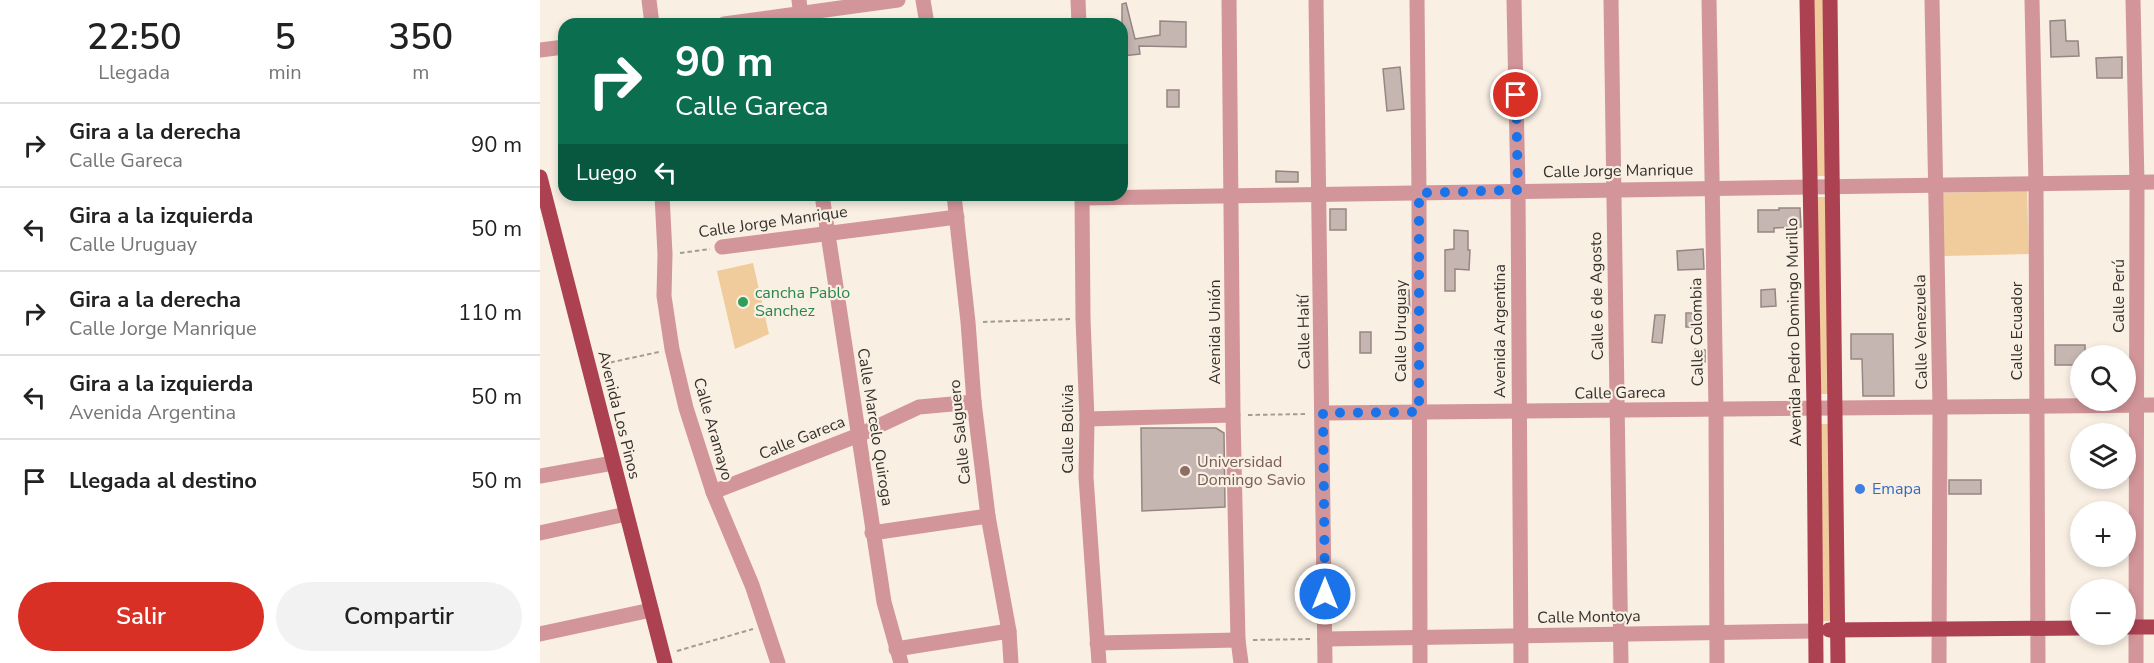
<!DOCTYPE html>
<html lang="es">
<meta charset="utf-8">
<style>
:root{--surface:#fff;--page:#f2f2f2;--text:#222;--muted:#767676;--line:#e0e0e0;--accent:#d93025}
body{margin:0;font-family:"Nunito Sans",sans-serif;background:var(--page);color:var(--text);height:100vh;display:flex;flex-direction:column;font-size:22px;white-space:nowrap}
*{box-sizing:border-box;margin:0}
p{font-size:20px;color:var(--muted)}
.icon{flex:none;width:33px;height:33px;fill:none;stroke:currentColor;stroke-width:2;stroke-linecap:round;stroke-linejoin:round}
.map{position:relative;flex:1;overflow:hidden}
.panel{display:flex;flex-direction:column;background:var(--surface);width:540px}
.panel>*{flex:none}
.top-card{position:absolute;left:18px;top:18px;width:570px;height:183px;border-radius:18px;box-shadow:0 3px 9px #0003;background:#0b6e4f;color:#fff;overflow:hidden}
.controls{position:absolute;left:1530px;top:345px;display:grid;gap:12px}
.controls a{display:grid;place-items:center;width:66px;height:66px;border-radius:50%;background:var(--surface);box-shadow:0 3px 9px #0003;font-size:30px}
.pin{position:absolute;display:grid;place-items:center;width:51px;height:51px;color:#fff;margin:-26px;border:3px solid #fff;border-radius:50%;box-shadow:0 2px 6px #0007}
.me{position:absolute;width:66px;margin:-33px;rotate:0deg;stroke-linejoin:round;filter:drop-shadow(0 0 4px #0008)}
.turn{display:flex;align-items:center;gap:21px;height:126px;padding:0 18px;font-size:27px}
.turn .icon{width:78px;height:78px;stroke-width:2.5}
.turn b{display:block;font-size:42px;line-height:51px}
.then{display:flex;align-items:center;height:57px;padding:0 18px;background:#0003;gap:12px;font-size:22px}
.eta{display:flex;justify-content:space-evenly;align-items:center;height:102px;text-align:center}
.eta b{font-size:36px;font-weight:600;line-height:42px}
.primary-button{display:flex;gap:12px;margin-top:auto;padding:12px 18px}
.primary-button a{flex:1;height:69px;border-radius:36px;background:var(--accent);color:#fff;font-size:24px;font-weight:600;line-height:69px;text-align:center}
.primary-button a+a{background:var(--page);color:var(--text)}
ul{padding:0;list-style:none}
li{display:flex;align-items:center;gap:18px;height:84px;padding:0 18px;border-top:2px solid var(--line)}
li div{flex:1}
li b{display:block;font-size:22px}
li em{font-style:normal}
main{display:flex;flex:1;min-height:0}
.map>svg:first-child{display:block}
</style>
<main>
<section class="panel">
<div class="eta">
<div><b>22:50</b><p>Llegada</p></div>
<div><b>5</b><p>min</p></div>
<div><b>350</b><p>m</p></div>
</div>
<ul>
<li><svg class="icon" aria-label="right" viewBox="0 0 24 24"><path d="M7 20v-9h11M14 6l5 5-5 5"/></svg><div><b>Gira a la derecha</b><p>Calle Gareca</p></div><em>90 m</em></li>
<li><svg class="icon" aria-label="left" viewBox="0 0 24 24"><path d="M17 20v-9H6M10 6l-5 5 5 5"/></svg><div><b>Gira a la izquierda</b><p>Calle Uruguay</p></div><em>50 m</em></li>
<li><svg class="icon" aria-label="right" viewBox="0 0 24 24"><path d="M7 20v-9h11M14 6l5 5-5 5"/></svg><div><b>Gira a la derecha</b><p>Calle Jorge Manrique</p></div><em>110 m</em></li>
<li><svg class="icon" aria-label="left" viewBox="0 0 24 24"><path d="M17 20v-9H6M10 6l-5 5 5 5"/></svg><div><b>Gira a la izquierda</b><p>Avenida Argentina</p></div><em>50 m</em></li>
<li><svg class="icon" aria-label="arrive" viewBox="0 0 24 24"><path d="M6 21V4h12l-3 4 3 4H6"/></svg><div><b>Llegada al destino</b></div><em>50 m</em></li>
</ul>
<div class="primary-button"><a>Salir</a><a>Compartir</a></div>
</section>
<div class="map">
<svg width="1614" height="663" viewBox="0 0 1614 663">
<rect width="100%" height="100%" fill="#f9efe3"/>
<!-- green -->
<g fill="#f0cb9c">
<polygon points="1274,0 1285,0 1286,176 1275,176"/>
<polygon points="1487,191 1489,254 1404,256 1402,193"/>
<polygon points="1276,197 1286,197 1291,394 1280,394"/>
<polygon points="213,263 229,334 195,349 177,271"/>
<polygon points="1280,424 1291,424 1292,621 1281,621"/>
</g>
<!-- building -->
<g fill="#c6b6b2" stroke="#968683" stroke-width="1.5">
<polygon points="586,3 595,39 620,35 620,21 646,22 646,47 599,46 600,54 582,56 582,4"/>
<polygon points="1525,20 1526,41 1538,41 1539,56 1511,57 1510,21"/>
<polygon points="1582,57 1582,78 1557,78 1556,58"/>
<polygon points="860,67 864,109 847,111 843,69"/>
<rect x="627" y="90" width="12" height="17"/>
<polygon points="736,171 758,172 758,182 736,182"/>
<polygon points="1239,208 1260,208 1261,227 1234,228 1234,232 1218,232 1218,210 1239,210"/>
<rect x="790" y="209" width="16" height="21"/>
<polygon points="914,230 928,231 928,250 930,250 929,270 915,269 915,291 905,291 905,250 914,249"/>
<polygon points="1163,249 1164,269 1138,270 1137,251"/>
<polygon points="1235,289 1236,306 1221,307 1221,290"/>
<polygon points="861,290 869,290 870,313 862,313"/>
<rect x="1146" y="313" width="13" height="14"/>
<polygon points="1115,315 1125,315 1122,343 1112,342"/>
<rect x="820" y="332" width="11" height="21"/>
<polygon points="1311,334 1353,334 1354,396 1323,396 1322,359 1311,359"/>
<polygon points="1515,345 1545,345 1545,356 1540,356 1540,365 1515,365"/>
<polygon points="1155,349 1165,350 1165,362 1154,361"/>
<polygon points="601,428 676,428 684,433 685,507 602,511"/>
<rect x="1409" y="480" width="32" height="14"/>
</g>
<g fill="none" stroke-linecap="round" stroke-linejoin="round">
<!-- path -->
<g stroke="#a39c93" stroke-width="2" stroke-dasharray="4.5 3" stroke-linecap="butt">
<polyline points="140,253 170,249"/>
<polyline points="443,322 531,319"/>
<polyline points="63,364 119,352"/>
<polyline points="708,415 768,414"/>
<polyline points="713,640 770,639"/>
<polyline points="137,651 213,629"/>
</g>
<!-- minor -->
<g stroke="#d29599" stroke-width="15">
<polyline points="109,0 112,24"/>
<polyline points="259,0 262,24"/>
<polyline points="383,0 387,24"/>
<polyline points="538,0 539,24"/>
<polyline points="689,0 693,415 698,640 701,663"/>
<polyline points="776,0 785,663"/>
<polyline points="877,0 879,193 880,663"/>
<polyline points="974,0 978,190 981,663"/>
<polyline points="1071,0 1081,663"/>
<polyline points="1169,0 1176,410 1177,663"/>
<polyline points="1392,0 1400,407 1399,663"/>
<polyline points="1492,0 1496,185 1498,663"/>
<polyline points="1593,0 1597,183 1596,663"/>
<polyline points="184,24 358,0"/>
<polyline points="0,50 24,47"/>
<polyline points="122,195 125,254 124,296 132,349 146,408 173,492 212,585 238,663"/>
<polyline points="282,195 344,602 361,663"/>
<polyline points="414,195 428,322 434,402 448,516 469,631 471,663"/>
<polyline points="542,195 543,319 547,419 546,477 559,663"/>
<polyline points="542,198 1614,182"/>
<polyline points="182,247 417,217"/>
<polyline points="783,413 1614,405"/>
<polyline points="547,419 693,415"/>
<polyline points="0,476 73,463"/>
<polyline points="173,492 319,435 379,407 434,402"/>
<polyline points="0,533 86,514"/>
<polyline points="332,533 448,516"/>
<polyline points="0,634 111,610"/>
<polyline points="785,639 1276,631"/>
<polyline points="557,643 698,640"/>
<polyline points="356,649 469,631"/>
</g>
<!-- major -->
<g stroke="#ac4152" stroke-width="15">
<polyline points="1267,0 1274,409 1276,663"/>
<polyline points="1290,0 1298,663"/>
<polyline points="0,177 125,663"/>
<polyline points="1586,627 1614,627"/>
<polyline points="1289,630 1540,628"/>
</g>
</g>
<g fill="none" stroke-linecap="round" stroke-linejoin="round">
<!-- route -->
<polyline stroke="#1a73e8" stroke-width="10" stroke-dasharray="0 18" points="785,594 783,413 879,412 879,193 978,190 976,95"/>
</g>
<!-- markers -->
<circle fill="#2e9e5b" stroke="#f9efe3" stroke-width="2" cx="203" cy="302" r="6"/>
<circle fill="#8d6e63" stroke="#f9efe3" stroke-width="2" cx="645" cy="471" r="6"/>
<circle fill="#3f7fe0" stroke="#f9efe3" stroke-width="2" cx="1320" cy="489" r="6"/>
<g text-anchor="middle" dominant-baseline="central" stroke-width="4.5" stroke-linejoin="round" paint-order="stroke">
<!-- street labels -->
<g font-size="16" fill="#34312c" stroke="#f9efe3">
<text transform="translate(1078 171) rotate(-1)">Calle Jorge Manrique</text>
<text transform="translate(233 222) rotate(-8)">Calle Jorge Manrique</text>
<text transform="translate(1057 296) rotate(-91)">Calle 6 de Agosto</text>
<text transform="translate(1579 296) rotate(-90)">Calle Perú</text>
<text transform="translate(861 331) rotate(-90)">Calle Uruguay</text>
<text transform="translate(960 331) rotate(-90)">Avenida Argentina</text>
<text transform="translate(1477 331) rotate(-90)">Calle Ecuador</text>
<text transform="translate(675 332) rotate(-90)">Avenida Unión</text>
<text transform="translate(764 332) rotate(-91)">Calle Haití</text>
<text transform="translate(1157 332) rotate(-91)">Calle Colombia</text>
<text transform="translate(1254 332) rotate(-91)">Avenida Pedro Domingo Murillo</text>
<text transform="translate(1381 332) rotate(-91)">Calle Venezuela</text>
<text transform="translate(1080 393) rotate(-1)">Calle Gareca</text>
<text transform="translate(79 415) rotate(76)">Avenida Los Pinos</text>
<text transform="translate(335 427) rotate(81)">Calle Marcelo Quiroga</text>
<text transform="translate(173 429) rotate(74)">Calle Aramayo</text>
<text transform="translate(528 429) rotate(-90)">Calle Bolivia</text>
<text transform="translate(420 432) rotate(-96)">Calle Salguero</text>
<text transform="translate(262 438) rotate(-22)">Calle Gareca</text>
<text transform="translate(1049 617) rotate(-1)">Calle Montoya</text>
</g>
<!-- leisure labels -->
<g font-size="16" fill="#27864d" stroke="#f9efe3" text-anchor="start">
<text x="215" y="293">cancha Pablo<tspan x="215" dy="18">Sanchez</tspan></text>
</g>
<!-- education labels -->
<g font-size="16" fill="#785e54" stroke="#f9efe3" text-anchor="start">
<text x="657" y="462">Universidad<tspan x="657" dy="18">Domingo Savio</tspan></text>
</g>
<!-- shop labels -->
<g font-size="16" fill="#366cbe" stroke="#f9efe3" text-anchor="start">
<text x="1332" y="489">Emapa</text>
</g>
</g>
</svg>
<div class="controls">
<a><svg class="icon" aria-label="search" viewBox="0 0 24 24"><circle cx="10" cy="10" r="6"/><path d="M15 15l6 6"/></svg></a>
<a><svg class="icon" aria-label="layers" viewBox="0 0 24 24"><path d="M12 4l9 5-9 5-9-5zM3 14l9 5 9-5"/></svg></a>
<a>+</a>
<a>−</a>
</div>
<div class="pin" style="left:976px;top:95px;background:#d93025"><svg class="icon" aria-label="arrive" viewBox="0 0 24 24"><path d="M6 21V4h12l-3 4 3 4H6"/></svg></div>
<svg class="me" style="left:785px;top:594px" viewBox="-20 -20 40 40"><circle r="17" fill="#1a73e8" stroke="#fff" stroke-width="3"/><path d="M0-11L8 9 0 5-8 9z" fill="#fff"/></svg>
<div class="top-card">
<div class="turn"><svg class="icon" aria-label="right" viewBox="0 0 24 24"><path d="M7 20v-9h11M14 6l5 5-5 5"/></svg><div><b>90 m</b>Calle Gareca</div></div>
<div class="then">Luego<svg class="icon" aria-label="left" viewBox="0 0 24 24"><path d="M17 20v-9H6M10 6l-5 5 5 5"/></svg></div>
</div>
</div>
</main>
